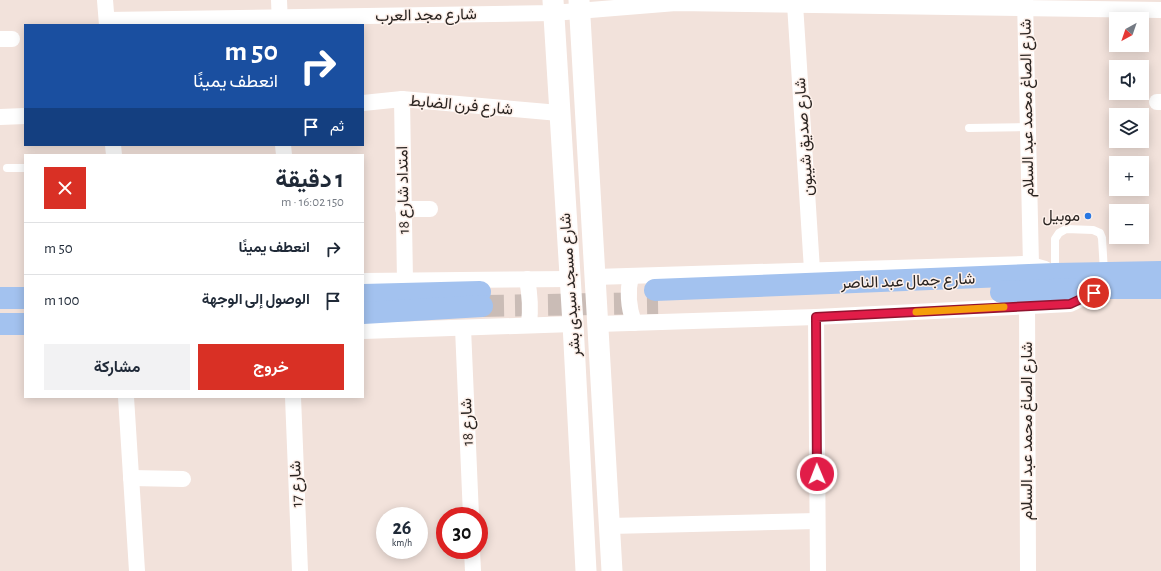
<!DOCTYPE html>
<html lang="ar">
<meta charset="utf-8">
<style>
:root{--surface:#fff;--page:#f2f2f3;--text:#1f2937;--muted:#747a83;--line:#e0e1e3;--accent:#d93025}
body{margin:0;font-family:"Alegreya Sans",Vazirmatn,sans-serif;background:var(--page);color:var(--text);direction:rtl;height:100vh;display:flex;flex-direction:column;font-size:15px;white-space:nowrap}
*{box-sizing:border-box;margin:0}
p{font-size:13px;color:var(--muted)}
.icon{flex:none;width:22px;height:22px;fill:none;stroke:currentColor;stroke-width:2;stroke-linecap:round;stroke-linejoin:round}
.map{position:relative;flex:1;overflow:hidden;direction:ltr}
.details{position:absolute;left:24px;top:154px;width:340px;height:244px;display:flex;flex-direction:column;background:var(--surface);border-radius:0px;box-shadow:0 2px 10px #0003;direction:rtl}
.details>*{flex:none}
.hud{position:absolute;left:24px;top:24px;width:340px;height:122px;border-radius:0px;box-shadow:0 2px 10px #0003;direction:rtl;background:#1a4fa0;color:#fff;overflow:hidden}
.needle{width:26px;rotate:220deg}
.buttons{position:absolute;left:1109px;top:12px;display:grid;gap:8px}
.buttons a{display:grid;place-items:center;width:40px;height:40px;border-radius:0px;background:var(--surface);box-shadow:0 2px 10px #0003;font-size:20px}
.speed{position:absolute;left:376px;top:507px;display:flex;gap:8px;font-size:20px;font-weight:700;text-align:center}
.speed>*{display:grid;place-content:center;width:52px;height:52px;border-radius:50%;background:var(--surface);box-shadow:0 2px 10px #0003;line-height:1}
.speed small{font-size:10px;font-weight:400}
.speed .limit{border:6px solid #d22;background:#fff;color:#111}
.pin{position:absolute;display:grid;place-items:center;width:34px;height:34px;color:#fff;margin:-17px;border:2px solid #fff;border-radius:50%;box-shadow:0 1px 4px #0007}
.me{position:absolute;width:44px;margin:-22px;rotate:359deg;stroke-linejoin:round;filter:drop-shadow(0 0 3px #0008)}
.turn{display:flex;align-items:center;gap:14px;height:84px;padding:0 20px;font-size:18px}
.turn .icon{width:52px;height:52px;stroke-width:2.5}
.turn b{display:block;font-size:28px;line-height:34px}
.then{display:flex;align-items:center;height:38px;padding:0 20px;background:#0003;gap:8px;font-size:15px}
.round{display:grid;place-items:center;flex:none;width:42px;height:42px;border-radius:0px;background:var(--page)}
.overview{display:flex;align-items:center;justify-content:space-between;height:68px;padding:0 20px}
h1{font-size:24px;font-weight:700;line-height:30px}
.action{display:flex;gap:8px;margin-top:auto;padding:8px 20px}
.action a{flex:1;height:46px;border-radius:0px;background:var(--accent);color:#fff;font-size:16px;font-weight:700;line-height:46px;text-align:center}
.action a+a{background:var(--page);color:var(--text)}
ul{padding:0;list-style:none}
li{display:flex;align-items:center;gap:12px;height:52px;padding:0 20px;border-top:1px solid var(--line)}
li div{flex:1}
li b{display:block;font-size:15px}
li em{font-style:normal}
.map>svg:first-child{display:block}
</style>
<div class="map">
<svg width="1161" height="571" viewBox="0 0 1161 571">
<rect width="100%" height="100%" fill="#f2e2db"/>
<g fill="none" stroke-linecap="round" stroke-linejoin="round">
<!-- primary-tunnel -->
<polyline stroke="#cabcb6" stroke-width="22" stroke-dasharray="22 11" stroke-linecap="butt" points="482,306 658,303"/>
<!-- service -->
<g stroke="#fff" stroke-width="8">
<polyline points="969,128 1027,127"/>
<polyline points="7,168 25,168"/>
<polyline points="1055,272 1055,239 1059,233 1066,229 1093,230 1100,233 1102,238 1104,272"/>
</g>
<!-- minor -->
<g stroke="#fff" stroke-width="16">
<polyline points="105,0 107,25"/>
<polyline points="279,0 280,25"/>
<polyline points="1025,0 1031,265"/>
<polyline points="795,4 812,270"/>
<polyline points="107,20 553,13 676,3 1161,10"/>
<polyline points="0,39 12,39"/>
<polyline points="402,99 405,281"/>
<polyline points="1157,102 1161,102"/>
<polyline points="363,103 402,99 559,113"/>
<polyline points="0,117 25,116"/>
<polyline points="113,145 114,155"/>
<polyline points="283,145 284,155"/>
<polyline points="403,209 430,209"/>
<path d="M631 276C627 292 628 306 634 323"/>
<polyline points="595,277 1023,264 1031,265 1045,269"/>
<path d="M527 279C530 295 531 308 529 324"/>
<polyline points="363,281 570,279"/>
<polyline points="1027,296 1028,571"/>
<polyline points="816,317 818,571"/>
<polyline points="598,324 816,317 1070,304 1099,290"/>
<polyline points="463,328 471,516"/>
<polyline points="363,331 573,324"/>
<polyline points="126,397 137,571"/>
<polyline points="293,397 300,571"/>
<polyline points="131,478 183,479"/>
<polyline points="610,526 817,521"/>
<polyline points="472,550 473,571"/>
</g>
<!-- tertiary -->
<g stroke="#fff" stroke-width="21">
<polyline points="553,0 573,324 586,571"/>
<polyline points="579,0 612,571"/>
</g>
<!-- primary -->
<g stroke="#a3c2ef" stroke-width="22">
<polyline points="655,290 1055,274 1161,272"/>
<polyline points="1001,292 1102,288 1161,288"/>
<polyline points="363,295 480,292"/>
<polyline points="0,298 25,298"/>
<polyline points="363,313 482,306"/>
<polyline points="0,324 25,324"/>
</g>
</g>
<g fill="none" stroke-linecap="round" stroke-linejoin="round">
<defs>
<polyline id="route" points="817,474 816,317 1070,304 1094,293"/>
</defs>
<!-- route casing -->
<use href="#route" stroke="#92132f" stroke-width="10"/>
<!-- route -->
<use href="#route" stroke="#e11d48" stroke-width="7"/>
<!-- slow -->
<polyline stroke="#f59e0b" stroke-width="7" points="916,312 1004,307"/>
</g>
<!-- markers -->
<circle fill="#2977e2" stroke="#fdf0ea" stroke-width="1.5" cx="1088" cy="216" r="4"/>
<g text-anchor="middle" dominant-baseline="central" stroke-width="3" stroke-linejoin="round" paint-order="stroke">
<!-- street labels -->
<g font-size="16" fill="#2a2421" stroke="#fdf0ea">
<text transform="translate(426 15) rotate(-1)">شارع مجد العرب</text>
<text transform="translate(461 105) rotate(5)">شارع فرن الضابط</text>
<text transform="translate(1027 108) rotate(-91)">شارع الصاغ محمد عبد السلام</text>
<text transform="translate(804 137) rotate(-94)">شارع صديق شيبون</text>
<text transform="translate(403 190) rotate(-91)">امتداد شارع 18</text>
<text transform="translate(908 281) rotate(-2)">شارع جمال عبد الناصر</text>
<text transform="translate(570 285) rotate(-94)">شارع مسجد سيدى بشر</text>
<text transform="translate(467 422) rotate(-92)">شارع 18</text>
<text transform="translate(1027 431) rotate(-90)">شارع الصاغ محمد عبد السلام</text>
<text transform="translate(296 484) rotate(-92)">شارع 17</text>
</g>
<!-- poi labels -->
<g font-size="16" fill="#2a2421" stroke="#fdf0ea" text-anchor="end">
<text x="1080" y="216">موبيل</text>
</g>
</g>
</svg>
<div class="buttons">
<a><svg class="needle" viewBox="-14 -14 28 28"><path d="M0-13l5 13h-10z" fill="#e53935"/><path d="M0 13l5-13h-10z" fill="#747a83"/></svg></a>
<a><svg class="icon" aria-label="sound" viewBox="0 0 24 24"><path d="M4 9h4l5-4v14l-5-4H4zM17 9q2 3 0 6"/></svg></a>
<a><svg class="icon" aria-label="layers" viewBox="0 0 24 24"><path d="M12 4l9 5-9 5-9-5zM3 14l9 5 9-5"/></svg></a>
<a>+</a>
<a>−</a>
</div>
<div class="speed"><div>26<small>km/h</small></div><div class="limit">30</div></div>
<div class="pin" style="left:1094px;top:293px;background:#d93025"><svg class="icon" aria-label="arrive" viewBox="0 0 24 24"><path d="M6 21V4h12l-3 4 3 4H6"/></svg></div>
<svg class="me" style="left:817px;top:474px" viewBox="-20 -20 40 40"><circle r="17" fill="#e11d48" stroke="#fff" stroke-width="3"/><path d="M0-11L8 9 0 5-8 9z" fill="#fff"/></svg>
<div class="hud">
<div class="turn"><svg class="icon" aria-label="right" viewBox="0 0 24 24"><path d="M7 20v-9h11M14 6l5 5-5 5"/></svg><div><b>50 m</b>انعطف يمينًا</div></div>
<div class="then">ثم<svg class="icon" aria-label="arrive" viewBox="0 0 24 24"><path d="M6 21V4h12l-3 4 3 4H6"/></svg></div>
</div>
<section class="details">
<div class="overview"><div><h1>1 دقيقة</h1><p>150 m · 16:02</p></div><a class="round" style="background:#d93025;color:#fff"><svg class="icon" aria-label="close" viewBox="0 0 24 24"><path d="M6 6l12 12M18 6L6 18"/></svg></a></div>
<ul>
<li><svg class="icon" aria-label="right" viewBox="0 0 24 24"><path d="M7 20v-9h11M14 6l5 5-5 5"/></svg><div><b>انعطف يمينًا</b></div><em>50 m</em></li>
<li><svg class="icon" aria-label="arrive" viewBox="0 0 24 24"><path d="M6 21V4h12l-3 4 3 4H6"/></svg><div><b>الوصول إلى الوجهة</b></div><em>100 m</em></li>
</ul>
<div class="action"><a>خروج</a><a>مشاركة</a></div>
</section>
</div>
